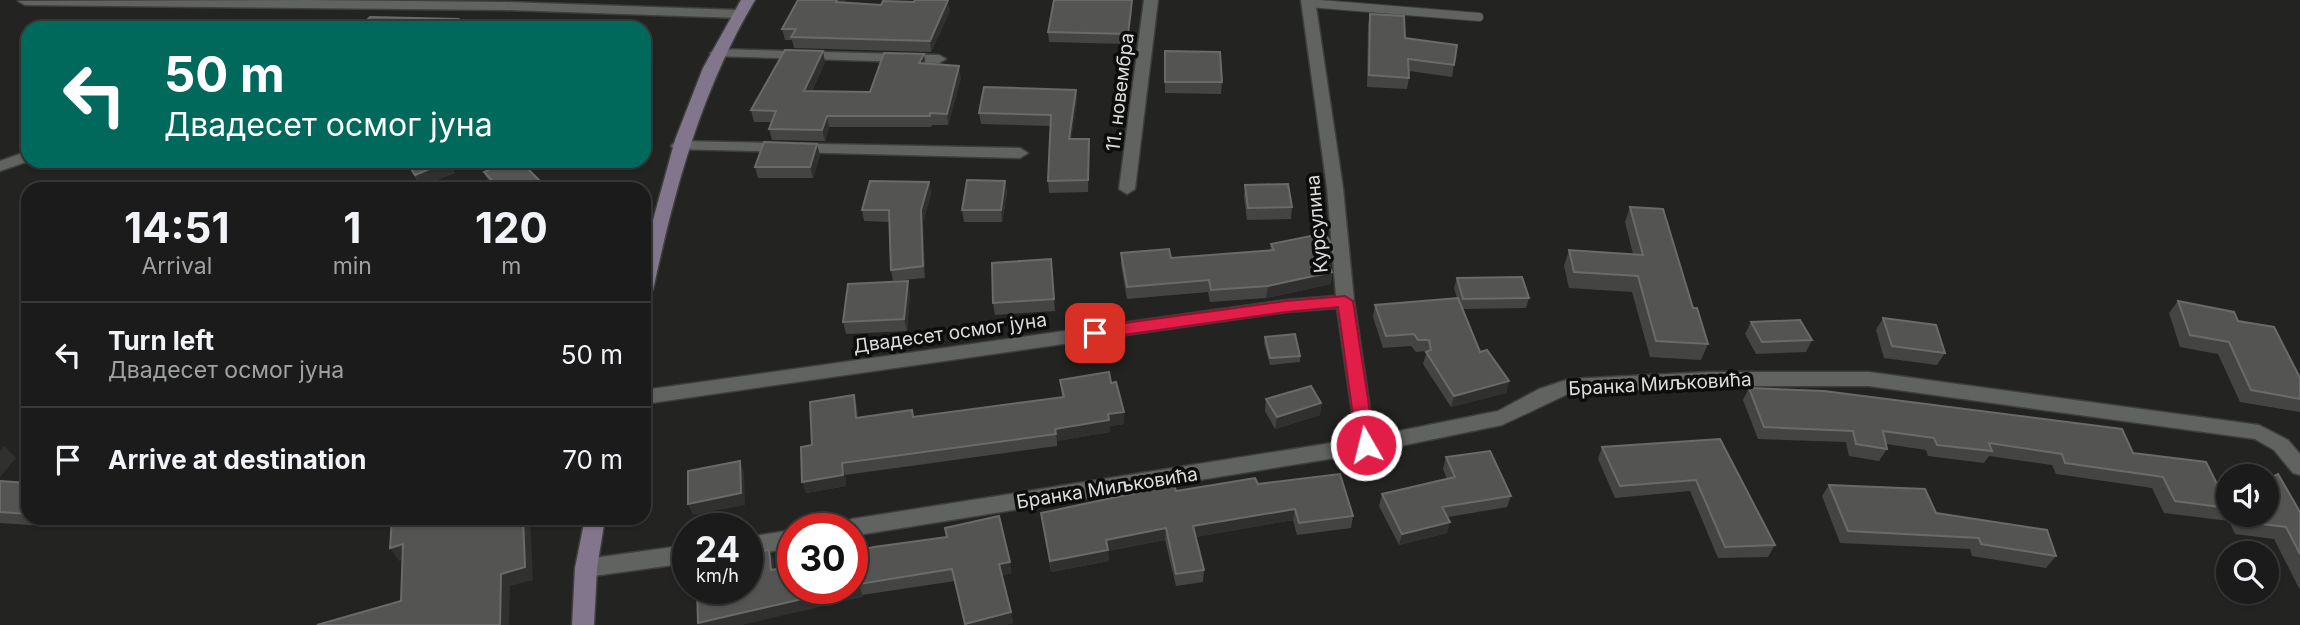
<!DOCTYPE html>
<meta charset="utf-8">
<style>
:root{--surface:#1a1b1a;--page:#272827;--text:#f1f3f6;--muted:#9fa1a2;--line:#383939}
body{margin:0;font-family:Inter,sans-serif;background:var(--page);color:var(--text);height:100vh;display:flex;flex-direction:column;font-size:26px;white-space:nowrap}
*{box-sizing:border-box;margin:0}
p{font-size:23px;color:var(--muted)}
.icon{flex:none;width:38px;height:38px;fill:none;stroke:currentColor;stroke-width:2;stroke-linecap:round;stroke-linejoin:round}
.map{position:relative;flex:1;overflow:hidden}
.sheet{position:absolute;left:21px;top:182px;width:630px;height:343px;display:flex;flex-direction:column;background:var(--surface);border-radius:21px;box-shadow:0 2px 5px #0004,0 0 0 2px var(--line)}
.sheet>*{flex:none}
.banner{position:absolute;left:21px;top:21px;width:630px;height:147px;border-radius:21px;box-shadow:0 2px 5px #0004,0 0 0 2px var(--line);background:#00695c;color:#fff;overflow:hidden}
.tools{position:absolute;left:2216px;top:464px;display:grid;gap:14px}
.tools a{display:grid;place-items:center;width:63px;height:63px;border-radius:50%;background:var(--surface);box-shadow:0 2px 5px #0004,0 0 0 2px var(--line);font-size:35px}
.speed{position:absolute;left:672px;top:513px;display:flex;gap:14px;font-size:35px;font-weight:700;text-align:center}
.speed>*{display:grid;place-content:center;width:91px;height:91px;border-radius:50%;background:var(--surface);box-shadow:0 2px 5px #0004,0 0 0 2px var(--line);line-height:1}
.speed small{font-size:18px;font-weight:400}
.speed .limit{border:10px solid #d22;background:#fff;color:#111}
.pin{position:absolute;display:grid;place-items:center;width:60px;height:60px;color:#fff;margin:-30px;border-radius:14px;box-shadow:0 4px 10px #0006}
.me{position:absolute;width:77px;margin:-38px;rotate:352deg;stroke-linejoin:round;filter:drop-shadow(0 0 5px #0008)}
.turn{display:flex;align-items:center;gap:24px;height:147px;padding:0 28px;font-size:32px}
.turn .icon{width:91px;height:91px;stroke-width:2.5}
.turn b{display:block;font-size:49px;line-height:60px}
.eta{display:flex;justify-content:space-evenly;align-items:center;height:119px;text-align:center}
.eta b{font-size:42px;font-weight:700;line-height:49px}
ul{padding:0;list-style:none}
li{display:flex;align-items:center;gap:21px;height:105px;padding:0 28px;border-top:2px solid var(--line)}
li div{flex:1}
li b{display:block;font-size:26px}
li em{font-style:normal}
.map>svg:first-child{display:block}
</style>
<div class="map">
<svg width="2300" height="625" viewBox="0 0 2300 625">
<rect width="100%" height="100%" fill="#232422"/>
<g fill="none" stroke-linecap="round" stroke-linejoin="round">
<defs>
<polyline id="lane" points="1308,3 1479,17"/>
<g id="street">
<polygon points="308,0 505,2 739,10 746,14 739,18 505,10 25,5 18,1"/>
<polygon points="1144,0 1158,0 1135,189 1127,194 1119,189"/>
<polygon points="1301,0 1315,0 1343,188 1354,301 1374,436 1498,411 1539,389 1569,379 1709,372 1869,372 2259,425 2288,440 2300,454 2300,475 2293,473 2274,450 2255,439 1869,386 1709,386 1570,393 1502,425 1366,453 852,536 852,528 842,528 845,522 852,519 1356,439 1337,308 1286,312 644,404 644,390 1286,300 1336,296 1327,188"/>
<polygon points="717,49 939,55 946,59 939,63 712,56 710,53"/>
<polygon points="679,141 1020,148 1028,153 1020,158 674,149 671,146 674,143"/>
<polygon points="28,151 29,161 0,171 0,161"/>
<polygon points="793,530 793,548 747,555 747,537"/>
<polygon points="688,545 688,563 586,577 579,574 575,568 579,562 586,559"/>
</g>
<g id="secondary">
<path d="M741 0H755C701 91 675 188 653 290L644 296V253L675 140 703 68Z"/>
<polygon points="585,518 605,518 597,568 594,625 572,625 575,568"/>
</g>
</defs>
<!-- lane casing -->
<use href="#lane" stroke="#3e3f3d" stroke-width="10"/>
<!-- street casing -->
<use href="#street" stroke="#3e3f3d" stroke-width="3"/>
<!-- secondary casing -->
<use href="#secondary" stroke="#3e3f3d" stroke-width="3"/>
<!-- lane -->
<use href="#lane" stroke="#616360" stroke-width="8"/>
<!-- street -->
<use href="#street" fill="#616360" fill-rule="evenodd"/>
<!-- secondary -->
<use href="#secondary" fill="#81768c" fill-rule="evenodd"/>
</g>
<!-- wall -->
<g fill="#444543">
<polygon points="845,0 844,3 950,11 931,52 794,48 792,40 785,40 782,29"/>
<polygon points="1132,0 1132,9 1128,44 1049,42 1048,32"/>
<polygon points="1370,14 1405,38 1454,65 1452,77 1409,71 1409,78 1407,89 1367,87 1368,25"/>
<polygon points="1165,51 1222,82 1221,94 1165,93"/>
<polygon points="924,54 925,64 961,78 948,125 932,125 931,127 829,127 825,141 772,140 769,129 771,122 754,122 751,110 825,62 812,91 870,92"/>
<polygon points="1076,90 1077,101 1071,139 1089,151 1088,192 1049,193 1048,181 1051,126 981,124 979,113"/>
<polygon points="820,155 813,178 758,178 755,167"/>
<polygon points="405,161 448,161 455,173 421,186"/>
<polygon points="484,172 548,189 495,189 489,182"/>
<polygon points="1005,181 1007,193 1002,222 964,222 962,210"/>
<polygon points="929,182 931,194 923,222 925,278 893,281 891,270 889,222 864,221 862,210"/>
<polygon points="1245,185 1292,207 1291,219 1247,220 1244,197"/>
<polygon points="1630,207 1693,308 1708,344 1701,360 1650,357 1632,292 1569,288 1564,266 1569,250 1633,254 1625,222"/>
<polygon points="1271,244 1331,267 1330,268 1332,272 1331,284 1266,298 1210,302 1208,292 1127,299 1121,265 1121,253 1171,258 1270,251"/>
<polygon points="1051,259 1055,311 995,315 993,303"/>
<polygon points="1457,278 1529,298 1526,308 1463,309 1480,352 1509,381 1506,393 1451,407 1423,364 1427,351 1416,352 1411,346 1383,348 1373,317 1375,305 1457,298 1454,288"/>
<polygon points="910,293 907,331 846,334 843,322"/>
<polygon points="2178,301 2238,321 2300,378 2300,412 2240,402 2218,354 2180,347 2169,313"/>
<polygon points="1883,318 1945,353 1937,365 1884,358 1876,330"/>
<polygon points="1751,322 1812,340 1806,352 1756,354 1745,334"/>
<polygon points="1265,337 1300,356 1300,362 1270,365 1264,343"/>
<polygon points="1060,380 1111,383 1124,412 1124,424 1110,426 1110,432 1057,441 1057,446 845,475 846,486 806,493 812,445 854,395 857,407 858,417 914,417 1062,397"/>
<polygon points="1749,388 2133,453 2217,484 2228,485 2228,514 2266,514 2300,512 2300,590 2274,539 2235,534 2229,521 2164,513 2152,488 2056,474 2052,465 1989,456 1984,463 1928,456 1926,450 1886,444 1887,449 1879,461 1849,456 1846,442 1758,439 1743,400"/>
<polygon points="1266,399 1321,403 1320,415 1275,429 1265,411"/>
<polygon points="1720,439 1775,545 1768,557 1718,558 1690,491 1615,498 1598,459 1602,447"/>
<polygon points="1446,457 1511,496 1507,507 1448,517 1447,533 1399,545 1379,506 1382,494 1447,479 1443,469"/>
<polygon points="0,481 28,483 28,518 52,518 45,526 0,523"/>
<polygon points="1829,485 1936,513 2056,556 2046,568 1972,556 1970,549 1840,543 1822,496"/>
<polygon points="1176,491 1353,516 1351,528 1297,535 1293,520 1195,537 1204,570 1203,582 1176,586 1165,540 1108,551 1109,561 1051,572 1041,513"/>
<polygon points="769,550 774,561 774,570 852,552 1012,573 1002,575 1011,612 1013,623 1005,625 965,625 955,581 862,595 863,597 697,588"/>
</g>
<!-- shaded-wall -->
<g fill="#30312f">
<polygon points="837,0 845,0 838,14 836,2"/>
<polygon points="948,0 950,11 931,52 930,41"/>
<polygon points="1132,0 1132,9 1128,44 1128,34"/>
<polygon points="458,19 462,28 450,28"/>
<polygon points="544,21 547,28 539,28"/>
<polygon points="823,51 825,62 806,103 804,91"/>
<polygon points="924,54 925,65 919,63"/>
<polygon points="959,66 961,78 948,125 947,114"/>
<polygon points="1076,90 1077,101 1069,151 1069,139"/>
<polygon points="827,116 829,127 825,141 822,130"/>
<polygon points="817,144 820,155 813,178 810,167"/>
<polygon points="449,161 455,173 421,186 415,175"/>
<polygon points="1005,181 1007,193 1002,222 1001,210"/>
<polygon points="929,182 931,194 923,222 925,278 923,266 921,210"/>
<polygon points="1333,256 1331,267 1322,269 1324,257"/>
<polygon points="1332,272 1331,284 1266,298 1268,286"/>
<polygon points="908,281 910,293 907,331 904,319"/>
<polygon points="1509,381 1506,393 1451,407 1454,396"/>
<polygon points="854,395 857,407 859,429 856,418"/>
<polygon points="1321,403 1320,415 1275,429 1277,417"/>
<polygon points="1124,412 1124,424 1110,426 1110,432 1057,441 1055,429 1108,414"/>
<polygon points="4,446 16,458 0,477 0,451"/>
<polygon points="740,461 744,473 745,505 693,515 688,504"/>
<polygon points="842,463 845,475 846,486 806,493 802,482"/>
<polygon points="1295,509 1293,520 1192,538 1193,526"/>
<polygon points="37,518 52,518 45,526"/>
<polygon points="523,518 530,518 533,580 510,586 509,625 500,625 501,574"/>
<polygon points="1450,522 1447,533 1399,545 1402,534"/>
<polygon points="1166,528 1165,540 1108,551 1109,561 1051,572 1050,561 1106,540"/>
<polygon points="403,544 412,557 399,561 390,548"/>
<polygon points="769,550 774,561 775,582 771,570"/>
<polygon points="1010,562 1012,573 1001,576 999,564"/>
<polygon points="859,584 863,597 742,625 699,625 698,623"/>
<polygon points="1011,612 1013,623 1005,625 965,625"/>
</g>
<!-- building -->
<g fill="#545553" stroke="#6a6a68" stroke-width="2">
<polygon points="798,0 837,0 836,2 881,5 883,1 914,2 915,0 948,0 930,41 791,37 796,29 782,29"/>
<polygon points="1054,0 1132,0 1128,34 1048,32"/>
<polygon points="1370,14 1404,16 1405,38 1457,45 1454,65 1408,59 1409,78 1369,75"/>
<polygon points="370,17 458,19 450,28 359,28"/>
<polygon points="544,21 539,28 465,28 469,22"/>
<polygon points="290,25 296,28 283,28"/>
<polygon points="785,50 823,51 804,91 870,92 884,53 924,54 919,63 959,66 947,114 930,113 930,116 827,116 822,130 769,129 776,111 751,110"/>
<polygon points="1165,51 1220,52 1222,82 1165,82"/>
<polygon points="984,87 1076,90 1069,139 1089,139 1088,180 1048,181 1051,115 979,113"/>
<polygon points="764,142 817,144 810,167 755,167"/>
<polygon points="406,161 449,161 415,175"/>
<polygon points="509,161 520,161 548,189 500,189 484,172"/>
<polygon points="967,180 1005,181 1001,210 962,210"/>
<polygon points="870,181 929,182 921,210 923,266 891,270 889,210 862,210"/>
<polygon points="1288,184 1292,207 1248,208 1245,185"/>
<polygon points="1630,207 1663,209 1693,308 1697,308 1708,344 1656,341 1638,276 1574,272 1569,250 1643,255"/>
<polygon points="1325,233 1332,245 1333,256 1324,257 1332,272 1268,286 1211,290 1209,280 1127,287 1121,253 1169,249 1171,258 1274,250 1271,244"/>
<polygon points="1051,259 1054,299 993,303 992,263"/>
<polygon points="1522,277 1529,298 1463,299 1457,278"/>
<polygon points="908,281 904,319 843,322 848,284"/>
<polygon points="1458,298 1480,352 1487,350 1509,381 1454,396 1426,352 1431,350 1429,340 1418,340 1414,334 1386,336 1375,305"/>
<polygon points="2178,301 2234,312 2238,321 2274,327 2300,378 2300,399 2251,390 2229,342 2190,335"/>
<polygon points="1883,318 1936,325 1945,353 1892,346"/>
<polygon points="1800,320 1812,340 1762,342 1751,322"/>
<polygon points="1295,334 1300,356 1270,358 1265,337"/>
<polygon points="1109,372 1111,383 1116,382 1124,412 1108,414 1109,420 1055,429 1056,434 842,463 843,475 802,482 801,447 812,445 810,402 854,395 856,418 912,410 913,417 1064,397 1060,380"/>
<polygon points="1311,386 1321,403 1277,417 1266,399"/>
<polygon points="1749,388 1824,391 2122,429 2133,453 2206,462 2217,484 2228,485 2228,508 2175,501 2163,477 2065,463 2062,454 1989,443 1992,451 1937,445 1934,438 1883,431 1887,449 1856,444 1853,431 1764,427"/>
<polygon points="1720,439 1775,545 1725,547 1696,480 1620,486 1602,447"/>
<polygon points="1490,451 1511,496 1442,507 1450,522 1402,534 1382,494 1455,477 1446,457"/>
<polygon points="740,461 741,493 688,504 688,471"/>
<polygon points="1340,474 1353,516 1299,523 1295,509 1193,526 1204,570 1176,574 1166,528 1106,540 1108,550 1050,561 1041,513 1174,485 1176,491 1255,478 1258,484"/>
<polygon points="2278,474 2300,512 2300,554 2286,527 2247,522 2243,514 2266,514 2266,480"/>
<polygon points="0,481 28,483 28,514 0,512"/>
<polygon points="1829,485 1925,489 1936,513 2047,530 2056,556 1981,544 1979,538 1848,531"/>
<polygon points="999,516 1010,562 999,564 1011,612 965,624 952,569 859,584 859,586 852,588 852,552 874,547 947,537 945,528"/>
<polygon points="392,518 523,518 525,567 501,574 500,625 317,625 401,601 403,544 390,548"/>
<polygon points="769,550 771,570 793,566 793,588 850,588 698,623 697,588 747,588 747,554"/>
</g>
<!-- route -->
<polygon fill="#e11d48" stroke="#92132f" stroke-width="2" points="1345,296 1353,301 1375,445 1372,450 1360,450 1357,445 1338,307 1286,312 1095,339 1087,333 1095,327 1286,301"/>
<g text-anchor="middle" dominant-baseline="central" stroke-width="7" stroke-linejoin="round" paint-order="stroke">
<!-- street labels -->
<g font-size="19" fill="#dddedc" stroke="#0c0d0c">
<text transform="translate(1120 92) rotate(-83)">11. новембра</text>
<text transform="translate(1317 224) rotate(-95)">Курсулина</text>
<text transform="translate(950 333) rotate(-8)">Двадесет осмог јуна</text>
<text transform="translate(1660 384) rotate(-3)">Бранка Миљковића</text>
<text transform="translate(1107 488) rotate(-9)">Бранка Миљковића</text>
</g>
</g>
</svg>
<div class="tools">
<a><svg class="icon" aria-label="sound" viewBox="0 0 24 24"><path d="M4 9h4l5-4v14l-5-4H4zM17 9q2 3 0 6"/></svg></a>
<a><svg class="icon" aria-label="search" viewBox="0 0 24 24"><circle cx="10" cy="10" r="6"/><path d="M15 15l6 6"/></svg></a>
</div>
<div class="speed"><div>24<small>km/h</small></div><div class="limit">30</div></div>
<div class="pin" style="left:1095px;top:333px;background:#d93025"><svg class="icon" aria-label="arrive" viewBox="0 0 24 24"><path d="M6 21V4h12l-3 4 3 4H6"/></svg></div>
<svg class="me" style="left:1366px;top:445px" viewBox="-20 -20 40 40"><circle r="17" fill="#e11d48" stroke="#fff" stroke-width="3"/><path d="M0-11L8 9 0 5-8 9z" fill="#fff"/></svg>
<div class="banner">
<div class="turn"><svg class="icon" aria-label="left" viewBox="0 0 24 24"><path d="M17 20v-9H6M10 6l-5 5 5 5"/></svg><div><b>50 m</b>Двадесет осмог јуна</div></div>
</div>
<section class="sheet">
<div class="eta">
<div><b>14:51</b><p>Arrival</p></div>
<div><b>1</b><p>min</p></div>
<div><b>120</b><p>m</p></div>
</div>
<ul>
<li><svg class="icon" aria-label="left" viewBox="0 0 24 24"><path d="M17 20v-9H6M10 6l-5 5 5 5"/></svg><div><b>Turn left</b><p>Двадесет осмог јуна</p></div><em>50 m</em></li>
<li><svg class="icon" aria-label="arrive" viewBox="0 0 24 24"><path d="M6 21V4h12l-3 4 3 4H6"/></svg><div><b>Arrive at destination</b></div><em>70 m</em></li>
</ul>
</section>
</div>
